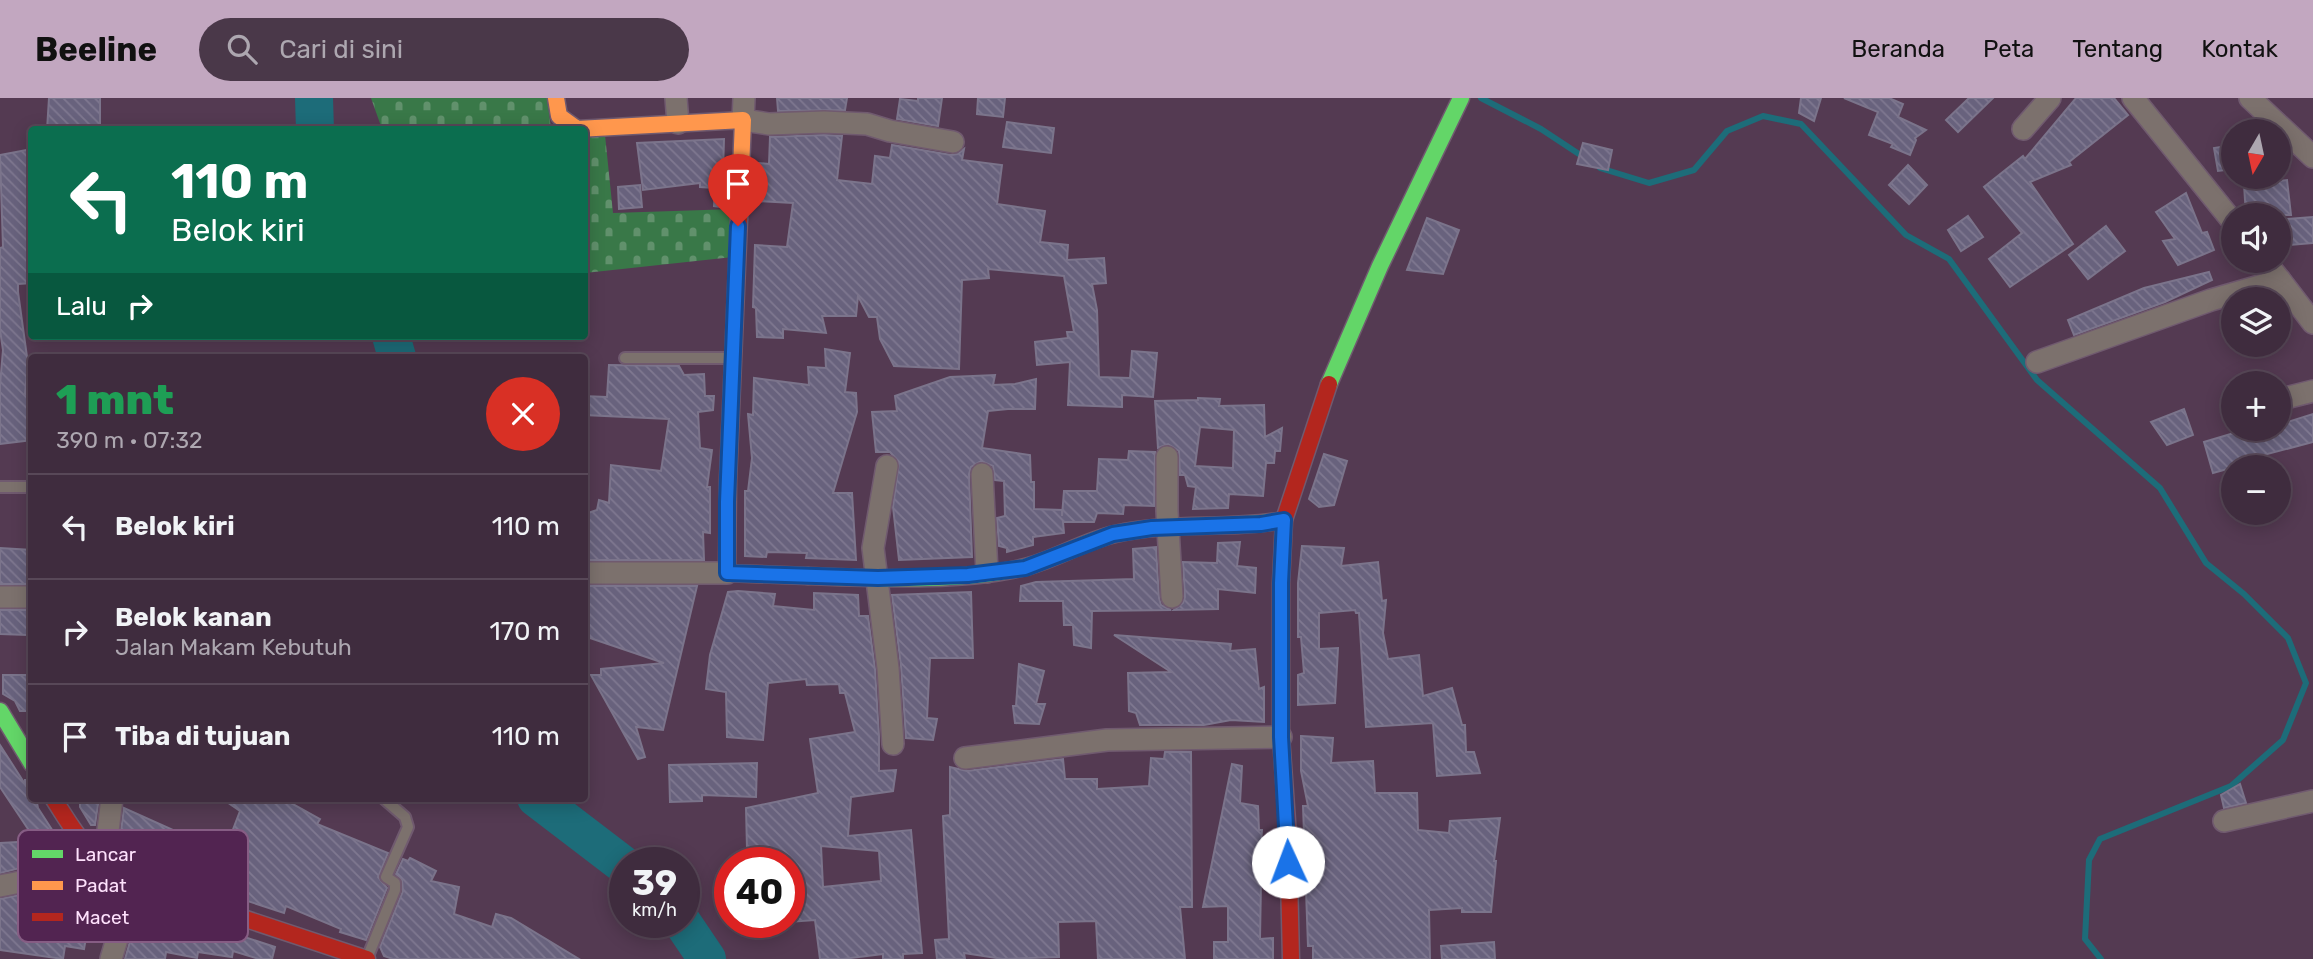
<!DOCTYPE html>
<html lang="id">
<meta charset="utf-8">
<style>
:root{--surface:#3f2c3e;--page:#4a3849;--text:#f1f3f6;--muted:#ada7b0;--line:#584858;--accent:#c2a7c0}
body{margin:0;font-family:Rubik,sans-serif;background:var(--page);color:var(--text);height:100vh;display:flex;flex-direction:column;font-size:26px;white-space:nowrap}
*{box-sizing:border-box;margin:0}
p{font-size:23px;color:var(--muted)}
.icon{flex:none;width:38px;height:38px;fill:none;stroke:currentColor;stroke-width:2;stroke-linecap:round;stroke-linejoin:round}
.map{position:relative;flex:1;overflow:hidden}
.sheet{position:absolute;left:28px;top:256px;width:560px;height:448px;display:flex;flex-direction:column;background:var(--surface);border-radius:7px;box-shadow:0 4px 18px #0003,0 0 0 2px var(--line)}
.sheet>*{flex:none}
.hud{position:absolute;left:28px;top:28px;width:560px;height:214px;border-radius:7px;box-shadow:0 4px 18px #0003,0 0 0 2px var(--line);background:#0b6e4f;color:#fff;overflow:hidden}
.needle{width:46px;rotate:189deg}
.buttons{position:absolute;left:2221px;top:21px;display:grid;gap:14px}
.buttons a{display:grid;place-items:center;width:70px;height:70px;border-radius:50%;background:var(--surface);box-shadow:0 4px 18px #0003,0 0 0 2px var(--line);font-size:35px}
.speed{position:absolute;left:609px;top:749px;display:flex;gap:14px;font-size:35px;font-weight:700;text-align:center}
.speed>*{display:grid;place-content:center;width:91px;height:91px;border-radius:50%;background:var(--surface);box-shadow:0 4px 18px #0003,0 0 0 2px var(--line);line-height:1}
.speed small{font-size:18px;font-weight:400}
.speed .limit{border:10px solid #d22;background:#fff;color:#111}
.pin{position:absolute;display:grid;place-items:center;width:60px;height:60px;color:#fff;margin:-72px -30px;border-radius:50% 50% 50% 0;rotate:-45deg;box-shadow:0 0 7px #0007}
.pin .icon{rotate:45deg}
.me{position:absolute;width:77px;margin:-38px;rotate:358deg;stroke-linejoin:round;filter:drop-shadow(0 0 5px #0008)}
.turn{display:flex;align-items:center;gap:24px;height:147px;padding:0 28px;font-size:32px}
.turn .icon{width:91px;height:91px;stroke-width:2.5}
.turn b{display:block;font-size:49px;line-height:60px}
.then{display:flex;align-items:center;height:66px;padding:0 28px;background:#0003;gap:14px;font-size:26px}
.round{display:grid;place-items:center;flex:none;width:74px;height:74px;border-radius:37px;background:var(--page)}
.summary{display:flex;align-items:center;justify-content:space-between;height:119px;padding:0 28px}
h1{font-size:42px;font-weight:800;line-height:52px;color:#1e9e55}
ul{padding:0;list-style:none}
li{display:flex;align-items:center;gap:21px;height:105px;padding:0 28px;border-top:2px solid var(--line)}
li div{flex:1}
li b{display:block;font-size:26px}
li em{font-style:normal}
header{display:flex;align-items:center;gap:42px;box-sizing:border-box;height:98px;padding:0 35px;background:var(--accent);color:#111}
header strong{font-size:33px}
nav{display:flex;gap:38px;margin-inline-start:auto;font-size:24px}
.search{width:490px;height:63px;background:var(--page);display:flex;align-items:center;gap:18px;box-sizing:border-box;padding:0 24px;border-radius:38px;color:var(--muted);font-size:26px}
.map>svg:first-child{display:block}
</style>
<header>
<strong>Beeline</strong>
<div class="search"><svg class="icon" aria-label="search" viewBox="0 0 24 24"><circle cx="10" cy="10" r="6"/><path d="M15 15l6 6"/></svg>Cari di sini</div>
<nav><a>Beranda</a><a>Peta</a><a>Tentang</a><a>Kontak</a></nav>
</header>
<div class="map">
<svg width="2313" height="861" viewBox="0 0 2313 861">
<defs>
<pattern id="cemetery-stones" width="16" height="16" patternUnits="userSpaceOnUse" patternTransform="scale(1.75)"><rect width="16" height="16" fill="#397848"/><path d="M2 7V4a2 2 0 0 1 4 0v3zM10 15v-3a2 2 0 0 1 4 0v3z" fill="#61916c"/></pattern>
<pattern id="building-back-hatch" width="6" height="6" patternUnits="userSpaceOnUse" patternTransform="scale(1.75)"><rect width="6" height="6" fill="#68627d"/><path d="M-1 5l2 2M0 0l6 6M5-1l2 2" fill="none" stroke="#7f7890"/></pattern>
</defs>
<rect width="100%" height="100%" fill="#543a52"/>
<!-- cemetery -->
<g fill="url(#cemetery-stones)">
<polygon points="371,0 547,0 551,31 382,31"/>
<polygon points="605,37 613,115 735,111 733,159 585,175 585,39"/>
</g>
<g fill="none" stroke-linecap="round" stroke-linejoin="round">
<!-- stream -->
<g stroke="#1d6c79" stroke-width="6">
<polyline points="1481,0 1541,31 1585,60"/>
<polyline points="1600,70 1649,85 1694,72 1727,33 1763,18 1801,26 1906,137 1949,161 2037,282 2160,390 2206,465 2244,496 2288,540 2306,585 2283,642 2231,688 2100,741 2089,762 2085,841 2101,861"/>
</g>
<!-- river -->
<g stroke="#1d6c79" stroke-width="38">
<polyline points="314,0 315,32"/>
<polyline points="391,238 397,259"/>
<polyline points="536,700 625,768"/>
<polyline points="682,824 707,861"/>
</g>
</g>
<!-- building -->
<g fill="url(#building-back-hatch)" stroke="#7b748b" stroke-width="2" fill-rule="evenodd">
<polygon points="49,0 100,0 100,32 47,32"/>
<polygon points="777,0 847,0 845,12 778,13"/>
<polygon points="918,0 942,0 938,28 897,21 900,1 918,3"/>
<polygon points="978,0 1005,0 1003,19 977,16"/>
<polygon points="1801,0 1821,0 1814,23 1799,15"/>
<polygon points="1844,0 1889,0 1903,6 1898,19 1926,32 1915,40 1916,42 1910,57 1891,49 1893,46 1869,37 1878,14"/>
<polygon points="1969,0 1993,0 1958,34 1946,22"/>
<polygon points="2076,0 2114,0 2128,17 2069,64 2071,67 2030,84 2073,146 2010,189 1989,161 2022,135 1984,89 2023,58 2025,61"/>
<polygon points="1007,24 1054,30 1051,55 1003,49"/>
<polygon points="824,37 842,38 837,82 872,86 875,58 890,60 892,47 951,57 958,56 964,51 962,62 1002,67 997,106 1045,113 1040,144 1068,147 1067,162 1104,160 1106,185 1092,186 1097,212 1099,279 1130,280 1132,253 1157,255 1153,299 1122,297 1122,309 1068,307 1070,264 1037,267 1035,244 1068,240 1067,234 1074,234 1064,178 988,171 989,180 962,182 959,271 894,268 880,241 877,219 869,219 858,198 856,218 822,218 826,235 783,231 783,240 757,239 756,210 753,209 755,147 787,149 793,105 757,103 759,65 769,66 770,39"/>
<polygon points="724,41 722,109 714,108 715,90 700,89 700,85 643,92 637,45"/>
<polygon points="1583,45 1612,52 1608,72 1577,66"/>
<polygon points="2233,47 2233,71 2218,73 2214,50"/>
<polygon points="32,51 32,185 18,186 18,194 28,266 25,296 32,297 32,342 0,346 0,287 3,252 0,232 0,150 3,149 0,57"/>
<polygon points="1908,67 1927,87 1909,106 1889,87"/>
<polygon points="2287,82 2291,117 2246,117 2244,87"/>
<polygon points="640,87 642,109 619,111 618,89"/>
<polygon points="2186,95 2202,135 2207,134 2214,152 2178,167 2163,143 2175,141 2156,114"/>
<polygon points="1968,118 1983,139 1961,153 1948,132"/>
<polygon points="2313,119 2313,145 2290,147 2288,121"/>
<polygon points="1427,120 1459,132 1443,176 1407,172"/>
<polygon points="2106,128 2125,153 2088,181 2069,157"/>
<polygon points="2209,174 2212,182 2165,204 2074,237 2068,222 2144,190"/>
<polygon points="825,251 850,255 845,294 856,295 857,314 833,395 852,395 856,462 806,460 807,455 767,454 766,459 745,458 745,393 748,393 752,360 748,316 753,317 754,280 809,287 808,269 826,270"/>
<polygon points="609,267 679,268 684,277 704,276 705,298 714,298 713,312 698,314 700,350 712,352 707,389 710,389 710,435 703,434 704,462 584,462 585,416 597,412 599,402 609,405 611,367 661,373 669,321 584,317 584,298 607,299"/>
<polygon points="995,277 993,287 1015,286 1036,281 1035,311 1008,311 988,313 982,350 1030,357 1031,384 1034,384 1034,411 1062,412 1062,418 1064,393 1097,393 1099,361 1128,362 1129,353 1155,354 1154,408 1124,407 1123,416 1097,415 1094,424 1063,424 1064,435 1033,439 1033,447 1007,454 1007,450 999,448 997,420 1005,418 1004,383 995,382 993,368 981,363 971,369 969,376 972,459 899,462 893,409 899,364 890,354 876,354 872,314 897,313 895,298 950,279"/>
<path d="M1198 300 1220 301 1219 308 1264 307 1265 339 1282 330 1280 353H1275L1274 365H1266L1263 398 1229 396 1228 410 1193 411 1196 389 1188 388 1185 377H1180L1179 353 1168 346 1158 350 1155 303 1198 302ZM1200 329 1234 332 1233 370 1195 368Z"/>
<polygon points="2184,311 2193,337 2167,347 2151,324"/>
<polygon points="2313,316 2313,344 2237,364 2238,368 2213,375 2204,344 2234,335 2233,331 2278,331 2278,327"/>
<polygon points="1324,356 1347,363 1334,407 1319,409 1309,401"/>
<polygon points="1240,444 1237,468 1256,470 1255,495 1218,491 1218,511 1174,512 1183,505 1185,499 1183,464 1217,465 1218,445"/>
<polygon points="1302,448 1344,450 1341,468 1378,464 1382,503 1386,502 1383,535 1388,561 1419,557 1423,598 1452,590 1462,627 1465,627 1466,654 1474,654 1480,675 1437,678 1433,625 1366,629 1359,515 1356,515 1355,512 1319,515 1319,551 1338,550 1335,605 1298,607 1298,577 1304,575 1301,539 1298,539 1298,485"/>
<polygon points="1156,449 1159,500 1161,507 1171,512 1092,513 1091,550 1074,547 1073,527 1064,527 1063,503 1020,503 1021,488 1036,484 1134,481 1133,451"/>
<polygon points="0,450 32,452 32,486 0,486"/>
<polygon points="584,488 697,488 663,632 636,629 645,659 638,661 591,577 601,577 601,571 664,565 584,538"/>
<path d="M738 493 775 496 773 508 814 512V495L858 497 859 518H868L875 571 879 638V673L896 672 893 693 851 699 848 738 911 732 922 855 903 856V861H883V856L843 861H820L815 822 789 824V765H771L770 750 747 751 746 710 818 695 810 641 855 634 845 595H840L839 586 807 587 806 581 768 585 763 642 727 639 726 594 706 591 710 557 728 494ZM821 748 879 753 881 783 823 789Z"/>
<polygon points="971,494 973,560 930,560 927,620 937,621 933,642 906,640 901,568 892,497"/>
<polygon points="0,512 28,512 27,537 0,536"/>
<polygon points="1114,537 1231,546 1230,553 1255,551 1259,591 1264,589 1264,624 1231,622 1204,627 1140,627 1136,615 1129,613 1128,575 1171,574"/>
<polygon points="1019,566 1044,573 1036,606 1045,606 1039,626 1015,625 1013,608 1016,608"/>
<polygon points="3,577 32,577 32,613 20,613 15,603 3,596"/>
<polygon points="1301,638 1333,640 1331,665 1373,663 1375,695 1417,695 1418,732 1449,735 1450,723 1500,720 1494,763 1496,763 1491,814 1462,814 1462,810 1429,812 1430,861 1313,861 1313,848 1308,848 1303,708 1308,708 1301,673"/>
<polygon points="0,647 25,686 25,682 27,682 32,689 32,700 36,700 38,710 67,755 44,764 0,775 0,745 36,743 0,689"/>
<polygon points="1165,654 1191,654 1192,809 1180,809 1185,861 1098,861 1096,823 1058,824 1059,859 1003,861 964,855 965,861 937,861 935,842 949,841 943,718 950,717 950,669 967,673 1063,661 1065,681 1097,681 1097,691 1149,688 1151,660 1164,661"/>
<polygon points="757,665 756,699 702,697 702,703 670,704 669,667"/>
<polygon points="1232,666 1242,668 1240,705 1258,708 1259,732 1262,732 1260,761 1271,762 1272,784 1261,784 1260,841 1273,840 1273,861 1214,861 1214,844 1228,844 1228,808 1203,809"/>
<polygon points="2240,686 2246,705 2224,710 2221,697"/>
<polygon points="80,700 99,700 95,727 91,727 80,709"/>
<polygon points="221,700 282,700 320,721 317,726 388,755 378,779 387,790 366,842 340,834 341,831 286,808 284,815 141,768 118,756 124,710 224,755 240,713"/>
<polygon points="410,760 436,773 431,783 459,789 454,816 492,829 496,816 511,820 579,861 393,861 384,858 380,849 403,793 402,782 396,776 403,761 408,763"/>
<polygon points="34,794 92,806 84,851 65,848 63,861 0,852 0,801"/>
<polygon points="141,805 275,849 272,861 259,861 233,853 232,859 198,854 197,860 166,854 165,861 125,861"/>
<polygon points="1494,844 1495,861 1442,861 1441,848"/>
</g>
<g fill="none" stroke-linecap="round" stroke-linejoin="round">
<defs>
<g id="lane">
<polyline points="625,260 730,260"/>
<polyline points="0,389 32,389"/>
<polyline points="368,858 395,792 395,785 386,779 408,729 405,719 383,700"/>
</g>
<g id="street">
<polyline points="676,0 678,25"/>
<polyline points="744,0 743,22 769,26 824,24 867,26 890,33 953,44"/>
<polyline points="2133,0 2233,124"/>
<polyline points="2250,0 2313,59"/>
<polyline points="2023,31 2050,0"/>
<polyline points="2265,163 2280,182"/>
<polyline points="2037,264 2211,202 2280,182 2313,225"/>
<polyline points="2278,302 2313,293"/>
<polyline points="1167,359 1167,413 1172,499"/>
<polyline points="887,368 873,450 888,570 893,646"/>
<polyline points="982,376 987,474"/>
<polyline points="584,475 727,475"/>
<polyline points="0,499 32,499"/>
<polyline points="965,660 1107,642 1281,639"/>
<polyline points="2224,723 2313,703"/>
<polyline points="104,766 112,700"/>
<path d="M0 788C38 781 59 776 92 756"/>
<polyline points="111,861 134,784"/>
</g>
<g id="fast">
<polyline points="1329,286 1380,168 1461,0"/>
<path d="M808 478C873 480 962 485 1025 469 1056 461 1084 443 1115 436 1170 423 1228 432 1284 422"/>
<polyline points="0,613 32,666"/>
</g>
<polyline id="slow" points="556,0 559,18 577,31 743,22 739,121"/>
<g id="jam">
<polyline points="739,121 728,382 727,475 808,478"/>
<path d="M53 700C80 742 88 760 134 784L367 861"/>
<polyline points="1291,861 1288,737 1281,639 1281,485 1284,422 1329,286"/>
</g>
</defs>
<!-- lane casing -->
<use href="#lane" stroke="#705a6f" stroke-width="14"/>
<!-- street casing -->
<use href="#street" stroke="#705a6f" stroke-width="24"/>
<!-- fast casing -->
<use href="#fast" stroke="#705a6f" stroke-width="19"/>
<!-- slow casing -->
<use href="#slow" stroke="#705a6f" stroke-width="19"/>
<!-- jam casing -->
<use href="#jam" stroke="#705a6f" stroke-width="19"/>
<!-- lane -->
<use href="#lane" stroke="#7c716d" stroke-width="10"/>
<!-- street -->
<use href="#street" stroke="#7c716d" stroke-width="21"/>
<!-- fast -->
<use href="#fast" stroke="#63d668" stroke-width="16"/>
<!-- slow -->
<use href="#slow" stroke="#ff974d" stroke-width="16"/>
<!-- jam -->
<use href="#jam" stroke="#b3261e" stroke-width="16"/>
</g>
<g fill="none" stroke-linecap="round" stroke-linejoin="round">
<defs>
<polyline id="route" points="738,128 727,404 727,475 878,480 968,477 1025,470 1113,436 1152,430 1261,426 1284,422 1281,485 1281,639 1288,764"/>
</defs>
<!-- route casing -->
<use href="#route" stroke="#114b97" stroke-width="18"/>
<!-- route -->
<use href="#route" stroke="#1a73e8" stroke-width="12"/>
</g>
<!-- legend -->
<rect x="18" y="732" width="230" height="112" rx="10" fill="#522451" stroke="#865d84" stroke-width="2"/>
<rect x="32" y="752" width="31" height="8" fill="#63d668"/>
<rect x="32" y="783" width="31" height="9" fill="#ff974d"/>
<rect x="32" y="815" width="31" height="8" fill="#b3261e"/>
<g font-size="19" fill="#fee1fc">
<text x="75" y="763">Lancar</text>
<text x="75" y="794">Padat</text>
<text x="75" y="826">Macet</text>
</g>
</svg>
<div class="buttons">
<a><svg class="needle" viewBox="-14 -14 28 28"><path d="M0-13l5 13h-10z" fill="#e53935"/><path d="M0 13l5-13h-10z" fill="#ada7b0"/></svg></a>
<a><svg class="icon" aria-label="sound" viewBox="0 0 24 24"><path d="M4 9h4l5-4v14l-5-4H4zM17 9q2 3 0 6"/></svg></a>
<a><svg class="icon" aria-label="layers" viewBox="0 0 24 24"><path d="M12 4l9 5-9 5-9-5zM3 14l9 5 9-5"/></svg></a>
<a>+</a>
<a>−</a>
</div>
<div class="speed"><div>39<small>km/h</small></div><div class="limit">40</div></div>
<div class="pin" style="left:738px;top:128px;background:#d93025"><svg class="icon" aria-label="arrive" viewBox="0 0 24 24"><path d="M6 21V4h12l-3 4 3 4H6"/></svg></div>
<svg class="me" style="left:1288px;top:764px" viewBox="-20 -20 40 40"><circle r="19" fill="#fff"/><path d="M0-13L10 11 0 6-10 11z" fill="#1a73e8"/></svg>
<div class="hud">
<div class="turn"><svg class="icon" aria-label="left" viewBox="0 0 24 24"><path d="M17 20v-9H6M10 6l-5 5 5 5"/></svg><div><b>110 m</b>Belok kiri</div></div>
<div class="then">Lalu<svg class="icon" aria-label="right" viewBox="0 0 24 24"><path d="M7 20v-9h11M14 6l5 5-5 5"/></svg></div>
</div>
<section class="sheet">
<div class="summary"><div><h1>1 mnt</h1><p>390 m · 07:32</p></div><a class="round" style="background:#d93025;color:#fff"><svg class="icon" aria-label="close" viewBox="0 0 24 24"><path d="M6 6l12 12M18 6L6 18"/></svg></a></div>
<ul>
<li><svg class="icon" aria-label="left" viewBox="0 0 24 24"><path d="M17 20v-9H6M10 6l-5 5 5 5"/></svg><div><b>Belok kiri</b></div><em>110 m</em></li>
<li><svg class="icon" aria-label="right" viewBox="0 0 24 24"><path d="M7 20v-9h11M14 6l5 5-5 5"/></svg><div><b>Belok kanan</b><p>Jalan Makam Kebutuh</p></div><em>170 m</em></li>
<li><svg class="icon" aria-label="arrive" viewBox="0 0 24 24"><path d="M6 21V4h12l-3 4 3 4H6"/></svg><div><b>Tiba di tujuan</b></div><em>110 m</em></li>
</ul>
</section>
</div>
